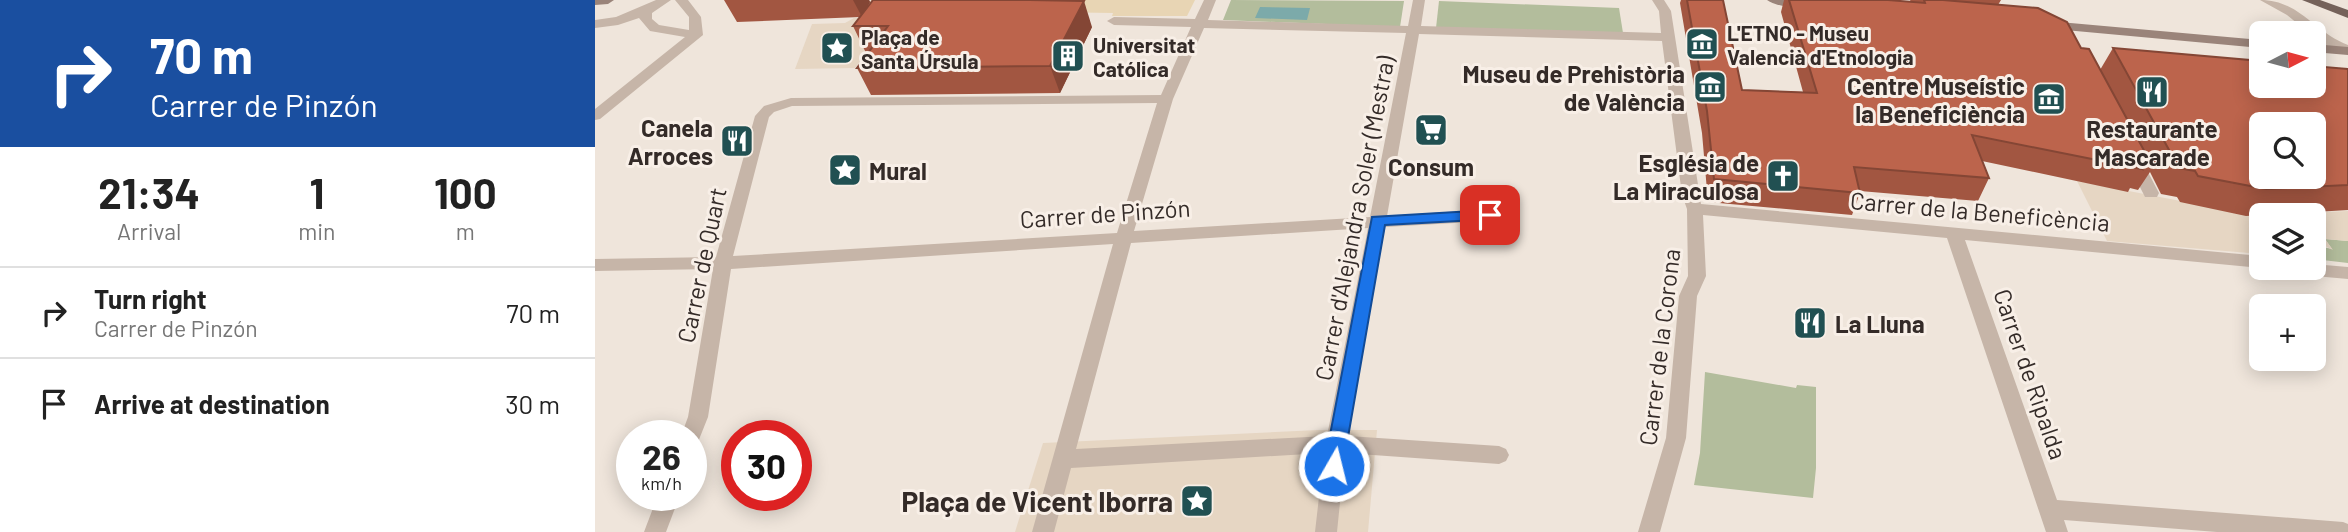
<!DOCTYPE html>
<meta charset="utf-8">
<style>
:root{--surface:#fff;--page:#f6f6f6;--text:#222;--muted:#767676;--line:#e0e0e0}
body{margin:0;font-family:Barlow,sans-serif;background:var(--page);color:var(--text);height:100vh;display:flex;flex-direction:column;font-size:26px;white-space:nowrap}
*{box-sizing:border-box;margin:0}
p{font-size:23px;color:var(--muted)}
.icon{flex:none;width:38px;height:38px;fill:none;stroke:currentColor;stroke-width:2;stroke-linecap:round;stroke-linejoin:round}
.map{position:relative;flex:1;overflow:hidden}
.details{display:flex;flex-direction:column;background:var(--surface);width:595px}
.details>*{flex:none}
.top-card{background:#1a4fa0;color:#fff;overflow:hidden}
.needle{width:46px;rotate:84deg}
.controls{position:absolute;left:1654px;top:21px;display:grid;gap:14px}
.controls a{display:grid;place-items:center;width:77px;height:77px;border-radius:10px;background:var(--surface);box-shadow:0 4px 18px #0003;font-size:35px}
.speed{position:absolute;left:21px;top:420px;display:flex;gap:14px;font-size:35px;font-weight:700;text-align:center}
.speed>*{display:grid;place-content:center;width:91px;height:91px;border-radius:50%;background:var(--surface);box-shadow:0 4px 18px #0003;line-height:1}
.speed small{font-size:18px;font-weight:400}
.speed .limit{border:10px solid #d22;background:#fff;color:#111}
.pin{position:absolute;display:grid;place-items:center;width:60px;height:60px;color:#fff;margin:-30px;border-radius:14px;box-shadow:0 4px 10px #0006}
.me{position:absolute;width:77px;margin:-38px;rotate:8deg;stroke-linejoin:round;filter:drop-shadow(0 0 5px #0008)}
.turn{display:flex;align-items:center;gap:24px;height:147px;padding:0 35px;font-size:32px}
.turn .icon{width:91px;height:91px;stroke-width:2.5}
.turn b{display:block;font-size:49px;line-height:60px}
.eta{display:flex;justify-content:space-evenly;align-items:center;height:119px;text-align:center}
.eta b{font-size:42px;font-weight:700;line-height:49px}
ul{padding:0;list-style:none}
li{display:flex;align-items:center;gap:21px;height:91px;padding:0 35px;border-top:2px solid var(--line)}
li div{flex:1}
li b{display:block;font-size:26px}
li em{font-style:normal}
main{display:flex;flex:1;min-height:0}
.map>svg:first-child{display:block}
</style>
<main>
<section class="details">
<div class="top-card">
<div class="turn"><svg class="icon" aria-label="right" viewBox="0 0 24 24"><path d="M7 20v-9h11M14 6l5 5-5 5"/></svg><div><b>70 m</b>Carrer de Pinzón</div></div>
</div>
<div class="eta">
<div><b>21:34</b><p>Arrival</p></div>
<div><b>1</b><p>min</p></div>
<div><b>100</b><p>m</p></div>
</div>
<ul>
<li><svg class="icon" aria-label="right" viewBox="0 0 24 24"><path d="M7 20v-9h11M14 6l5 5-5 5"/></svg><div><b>Turn right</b><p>Carrer de Pinzón</p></div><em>70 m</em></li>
<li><svg class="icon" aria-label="arrive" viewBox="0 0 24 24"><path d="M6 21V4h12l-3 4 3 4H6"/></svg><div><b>Arrive at destination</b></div><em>30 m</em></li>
</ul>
</section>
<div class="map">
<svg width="1753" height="532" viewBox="0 0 1753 532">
<rect width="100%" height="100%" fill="#efe5db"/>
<!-- green -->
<g fill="#b3bd9c">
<polygon points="636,0 809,1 805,27 628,20"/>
<polygon points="844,1 1024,8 1028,33 841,28"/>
<polygon points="1730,239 1753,241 1753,263 1719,259 1718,245 1737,249"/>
<polygon points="1110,372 1201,388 1202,385 1221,387 1221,468 1218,498 1099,485 1105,453"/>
</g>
<!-- sand -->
<polygon fill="#e8d5b4" points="276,0 600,0 592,16 517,16 518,13 274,9"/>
<!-- plaza -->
<g fill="#e6d6c3">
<polygon points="299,17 260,68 200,69 217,24 250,23 259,18"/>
<polygon points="1482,181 1658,215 1662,222 1666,222 1666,254 1512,241"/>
<polygon points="1753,211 1753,241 1730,239 1738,250 1730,246 1719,245 1718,215 1707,213"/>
<polygon points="723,430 782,430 773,532 420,532 448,443"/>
</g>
<!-- water -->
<polygon fill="#7caaaa" points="665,7 715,8 712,20 660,18"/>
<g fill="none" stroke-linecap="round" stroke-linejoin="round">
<!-- street -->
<g fill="#c6b5a8" fill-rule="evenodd">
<polygon points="61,0 76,0 57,13 57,19 64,25 94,30 94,17 80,0 93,0 106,17 108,35 5,119 0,120 0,109 90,37 55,31 44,18 23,25 0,28 0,20 21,17"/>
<path d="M609 0H621L613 20 813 26 818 0H830L826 26 1066 33 1064 11 1057 0H1069L1076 11 1106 204 1666 256V268L1370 240 1462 500 1748 522 1753 524V532H1622L1469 520 1473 532H1451L1352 238 1108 215 1111 276 1102 296 1091 438 1065 532H1043L1071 438 1084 296 1093 276 1092 209 1087 195 1067 41 824 34 792 216 895 209 903 215 895 221 790 227 753 436 904 446 911 449 914 455 911 461 904 464 750 453 742 532H720L729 453 476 468 459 532H437L518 244 136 269 113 417 103 442 96 444V436H86L93 417 118 269 0 271V259L121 257 160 116 169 106 196 98 566 95 596 27 519 25 512 21 519 17 600 19ZM609 28 811 33 775 217 539 231 578 99ZM562 103 522 233 138 256 174 117 179 112 197 106ZM773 228 732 436 481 449 536 243Z"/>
<path d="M1665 0C1705 0 1718 32 1753 45V54L1727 45 1718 37V33H1714L1692 15Z"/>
<polygon points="1539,155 1545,157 1564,193 1562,197 1550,197 1548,193 1531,160"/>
<polygon points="1718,264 1753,267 1753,279 1697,274 1688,268 1718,268"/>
<polygon points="63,495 85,495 71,532 49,532"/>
</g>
<!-- secondary -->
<g fill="#9a847a" fill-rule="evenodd">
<polygon points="0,0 19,0 13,4 0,5"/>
<path d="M1172 0H1215L1218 3C1209 10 1181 7 1172 0Z"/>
<polygon points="1453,21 1666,40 1666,48 1448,28 1448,22"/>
<polygon points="1718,44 1753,47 1753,55 1718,52"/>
</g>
<!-- primary -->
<polygon fill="#75625a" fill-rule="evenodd" points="1707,0 1725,0 1753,10 1753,18"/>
</g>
<!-- wall -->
<g fill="#a25641">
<polygon points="129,0 274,0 275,2 271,9 497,27 465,93 276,95 262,68 273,53 271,53 258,26 265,17 142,22"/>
<polygon points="1086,0 1092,0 1147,90 1208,92 1186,12 1189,0 1293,0 1316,2 1315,0 1406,0 1403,5 1486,48 1505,70 1518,48 1753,69 1753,210 1651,216 1585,202 1582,197 1566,194 1555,172 1543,190 1535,188 1533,192 1387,161 1394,178 1383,201 1265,191 1265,193 1257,215 1113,202 1107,133 1085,3"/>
</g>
<!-- shaded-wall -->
<g fill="#844635">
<polygon points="258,0 274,0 275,2 267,17"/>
<polygon points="489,1 497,27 465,93 455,66"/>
</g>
<!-- building -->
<g fill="#bc644c" stroke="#844635" stroke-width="2" fill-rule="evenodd">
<polygon points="278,0 434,0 489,1 455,66 262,68 293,26 258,26"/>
<polygon points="1092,0 1128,0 1147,90 1222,93 1194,0 1293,0 1330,3 1329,0 1348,0 1443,8 1472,22 1486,48 1494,49 1558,167 1544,164 1547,169 1377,135 1394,178 1259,167 1265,193 1119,179 1112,111"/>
<path d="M1518 48 1666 61V86H1718V66L1753 69V185L1671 189 1603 176 1600 171 1584 168ZM1666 124H1718V177H1666Z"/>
</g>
<!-- route -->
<polygon fill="#1a73e8" stroke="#114b97" stroke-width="2" points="895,210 903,215 900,219 790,225 748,466 745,472 739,474 732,472 729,466 777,217"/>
<!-- icons -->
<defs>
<symbol id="museum-square" viewBox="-11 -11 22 22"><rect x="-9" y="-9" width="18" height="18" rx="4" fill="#215052" stroke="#f8efe7"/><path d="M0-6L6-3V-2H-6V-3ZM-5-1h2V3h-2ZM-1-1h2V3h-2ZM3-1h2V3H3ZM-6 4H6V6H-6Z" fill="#fff"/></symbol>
<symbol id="sight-square" viewBox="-11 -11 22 22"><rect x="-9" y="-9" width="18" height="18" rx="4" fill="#215052" stroke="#f8efe7"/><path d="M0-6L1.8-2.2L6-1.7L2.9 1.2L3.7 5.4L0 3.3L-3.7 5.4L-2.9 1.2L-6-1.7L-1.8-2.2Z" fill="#fff"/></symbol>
<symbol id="building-square" viewBox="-11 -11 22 22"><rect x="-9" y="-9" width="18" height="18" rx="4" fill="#215052" stroke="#f8efe7"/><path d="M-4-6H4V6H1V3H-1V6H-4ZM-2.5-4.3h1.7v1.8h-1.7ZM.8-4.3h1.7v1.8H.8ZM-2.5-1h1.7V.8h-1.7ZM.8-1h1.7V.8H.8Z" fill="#fff"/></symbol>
<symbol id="restaurant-square" viewBox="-11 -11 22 22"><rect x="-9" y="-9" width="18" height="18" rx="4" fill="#215052" stroke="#f8efe7"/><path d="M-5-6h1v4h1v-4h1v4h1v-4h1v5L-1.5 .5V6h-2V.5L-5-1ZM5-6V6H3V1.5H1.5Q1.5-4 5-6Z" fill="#fff"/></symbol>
<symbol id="supermarket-square" viewBox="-11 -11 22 22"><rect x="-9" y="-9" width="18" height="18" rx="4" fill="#215052" stroke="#f8efe7"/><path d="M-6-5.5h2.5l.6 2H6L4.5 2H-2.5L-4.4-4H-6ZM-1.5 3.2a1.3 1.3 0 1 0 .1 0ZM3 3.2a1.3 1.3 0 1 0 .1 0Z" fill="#fff"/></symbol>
<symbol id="church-square" viewBox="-11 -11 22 22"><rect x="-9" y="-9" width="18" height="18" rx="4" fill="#215052" stroke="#f8efe7"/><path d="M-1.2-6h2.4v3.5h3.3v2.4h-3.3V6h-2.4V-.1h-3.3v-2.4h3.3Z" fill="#fff"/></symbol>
</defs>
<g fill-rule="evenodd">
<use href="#museum-square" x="1088" y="25" width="38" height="38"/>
<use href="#sight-square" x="223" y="29" width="38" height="38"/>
<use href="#building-square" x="454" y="37" width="38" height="38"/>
<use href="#museum-square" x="1096" y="68" width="38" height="38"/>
<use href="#restaurant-square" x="1538" y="73" width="38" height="38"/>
<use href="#museum-square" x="1435" y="80" width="38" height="38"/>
<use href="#supermarket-square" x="817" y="111" width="38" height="38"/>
<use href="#restaurant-square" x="123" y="122" width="38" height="38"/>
<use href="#sight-square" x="231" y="151" width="38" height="38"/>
<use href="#church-square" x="1169" y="157" width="38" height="38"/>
<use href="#restaurant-square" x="1196" y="304" width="38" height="38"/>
<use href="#sight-square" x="583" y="482" width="38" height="38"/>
</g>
<g text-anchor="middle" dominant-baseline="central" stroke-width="6" stroke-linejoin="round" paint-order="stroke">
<!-- far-poi labels -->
<g font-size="21" font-weight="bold" fill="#342b28" stroke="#f8efe7" text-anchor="start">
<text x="1132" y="32">L'ETNO - Museu<tspan x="1132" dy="24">Valencià d'Etnologia</tspan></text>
<text x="266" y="36">Plaça de<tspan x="266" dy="24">Santa Úrsula</tspan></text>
<text x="498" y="44">Universitat<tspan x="498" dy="24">Católica</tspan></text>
</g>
<!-- poi labels -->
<g font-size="24" font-weight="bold" fill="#342b28" stroke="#f8efe7" text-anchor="end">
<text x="1090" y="73">Museu de Prehistòria<tspan x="1090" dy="28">de València</tspan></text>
<text x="1430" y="85">Centre Museístic<tspan x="1430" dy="28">la Beneficiència</tspan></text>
<text x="118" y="127">Canela<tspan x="118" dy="28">Arroces</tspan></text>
<text x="1557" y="128" text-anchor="middle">Restaurante<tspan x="1557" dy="28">Mascarade</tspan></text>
<text x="1164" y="162">Església de<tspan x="1164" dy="28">La Miraculosa</tspan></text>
<text x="836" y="166" text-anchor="middle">Consum</text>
<text x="274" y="170" text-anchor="start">Mural</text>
<text x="1240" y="323" text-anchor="start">La Lluna</text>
</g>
<!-- street labels -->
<g font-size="24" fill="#342b28" stroke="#f8efe7">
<text transform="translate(1385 211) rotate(5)">Carrer de la Beneficència</text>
<text transform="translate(510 213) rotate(-4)">Carrer de Pinzón</text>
<text transform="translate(759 218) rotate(-79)">Carrer d'Alejandra Soler (Mestra)</text>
<text transform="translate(106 265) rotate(-78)">Carrer de Quart</text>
<text transform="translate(1064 347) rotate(-83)">Carrer de la Corona</text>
<text transform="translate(1436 374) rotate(71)">Carrer de Ripalda</text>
</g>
<!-- near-poi labels -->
<g font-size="28" font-weight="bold" fill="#342b28" stroke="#f8efe7" text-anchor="end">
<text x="578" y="501">Plaça de Vicent Iborra</text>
</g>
</g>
</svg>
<div class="controls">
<a><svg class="needle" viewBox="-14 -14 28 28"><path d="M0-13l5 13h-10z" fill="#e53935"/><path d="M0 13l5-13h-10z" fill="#767676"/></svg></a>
<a><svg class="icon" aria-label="search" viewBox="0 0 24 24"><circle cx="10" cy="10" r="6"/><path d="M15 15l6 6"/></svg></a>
<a><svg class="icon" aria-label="layers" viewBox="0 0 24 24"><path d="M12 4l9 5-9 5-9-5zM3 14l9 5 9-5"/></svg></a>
<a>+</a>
</div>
<div class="speed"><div>26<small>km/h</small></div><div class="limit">30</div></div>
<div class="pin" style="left:895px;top:215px;background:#d93025"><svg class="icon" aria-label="arrive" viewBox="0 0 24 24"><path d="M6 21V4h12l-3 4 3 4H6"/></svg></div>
<svg class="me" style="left:739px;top:466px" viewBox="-20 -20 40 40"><circle r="17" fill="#1a73e8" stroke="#fff" stroke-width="3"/><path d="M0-11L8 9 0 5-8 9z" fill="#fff"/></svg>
</div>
</main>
